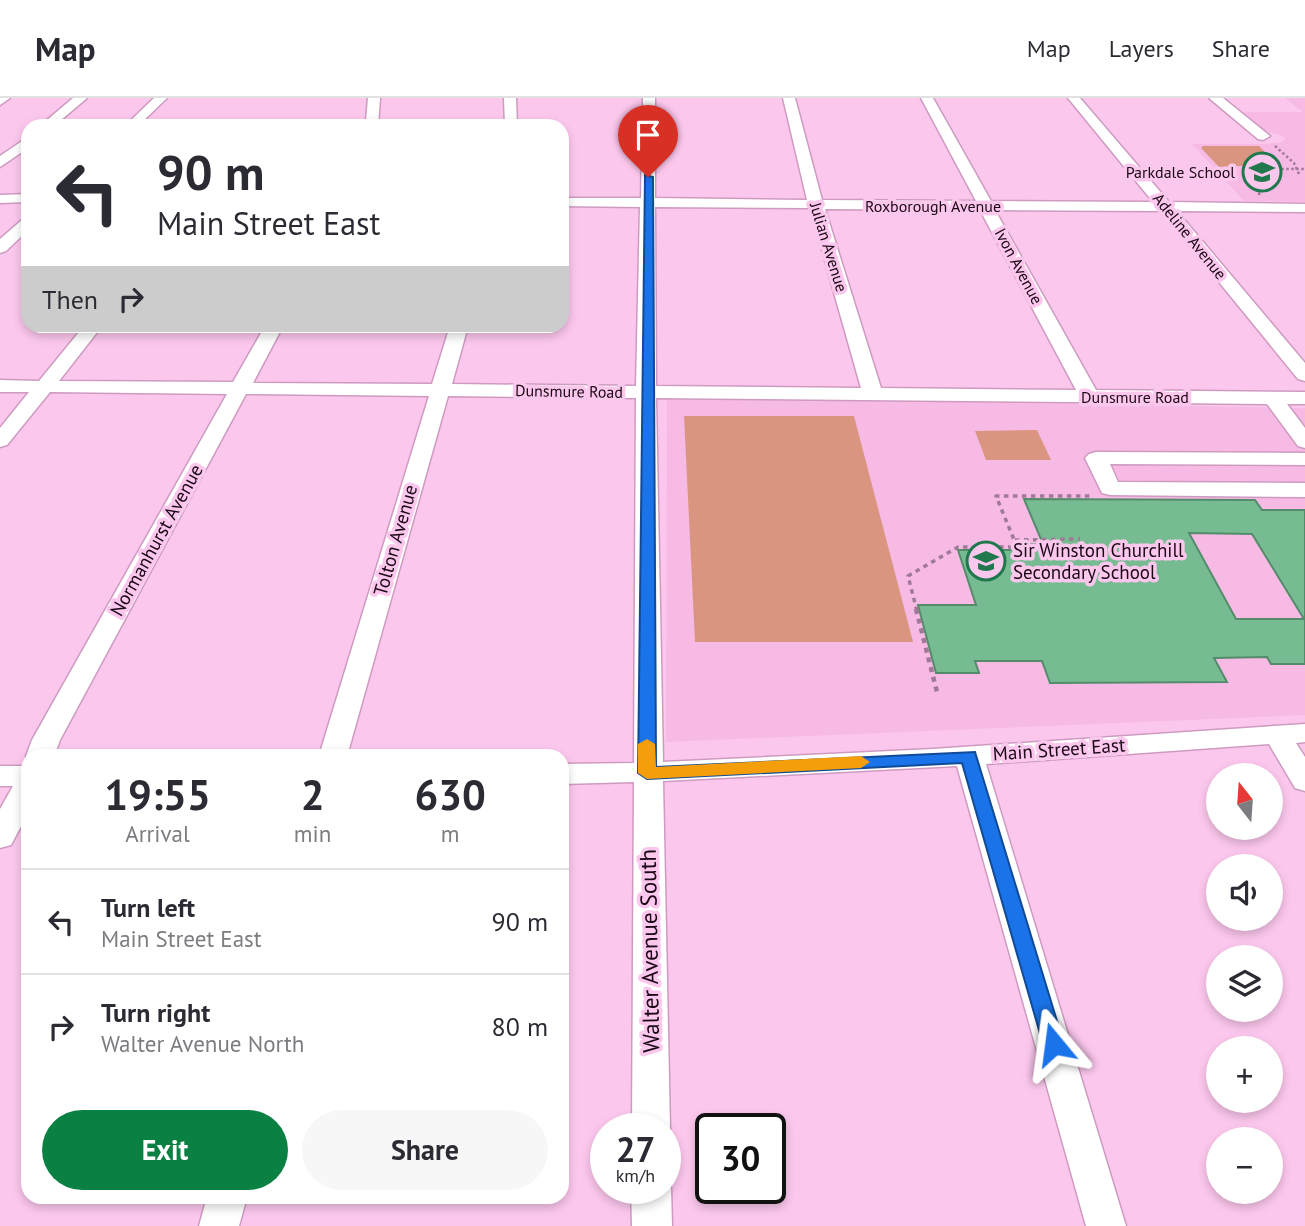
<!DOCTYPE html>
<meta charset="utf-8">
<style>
:root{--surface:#fff;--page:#f7f7f7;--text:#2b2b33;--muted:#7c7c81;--line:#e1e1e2;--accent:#0b8043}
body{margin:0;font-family:"PT Sans",sans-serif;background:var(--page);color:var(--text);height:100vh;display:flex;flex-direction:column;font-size:26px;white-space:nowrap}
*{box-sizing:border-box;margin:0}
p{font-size:23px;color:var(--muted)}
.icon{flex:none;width:38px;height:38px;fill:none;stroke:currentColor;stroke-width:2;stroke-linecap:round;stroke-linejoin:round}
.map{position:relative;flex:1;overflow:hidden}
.drawer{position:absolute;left:21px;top:651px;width:548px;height:455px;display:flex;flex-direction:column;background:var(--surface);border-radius:21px;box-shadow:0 4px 10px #0003}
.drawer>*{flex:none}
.banner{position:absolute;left:21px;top:21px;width:548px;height:214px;border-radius:21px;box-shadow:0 4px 10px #0003;background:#fff;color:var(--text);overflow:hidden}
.needle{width:46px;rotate:343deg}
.controls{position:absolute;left:1206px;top:665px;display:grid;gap:14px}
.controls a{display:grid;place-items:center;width:77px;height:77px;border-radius:50%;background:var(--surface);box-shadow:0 4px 10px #0003;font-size:35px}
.speed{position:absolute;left:590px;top:1015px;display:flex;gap:14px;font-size:35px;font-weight:700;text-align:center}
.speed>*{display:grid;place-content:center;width:91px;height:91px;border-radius:50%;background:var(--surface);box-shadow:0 4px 10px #0003;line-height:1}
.speed small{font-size:18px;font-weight:400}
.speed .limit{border:4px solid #111;border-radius:10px;background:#fff;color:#111}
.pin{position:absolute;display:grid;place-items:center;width:60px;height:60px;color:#fff;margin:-72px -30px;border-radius:50% 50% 50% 0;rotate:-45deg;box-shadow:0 0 7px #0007}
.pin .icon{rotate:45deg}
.me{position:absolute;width:77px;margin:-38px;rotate:344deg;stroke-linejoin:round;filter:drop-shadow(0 0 5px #0008)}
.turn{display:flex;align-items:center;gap:24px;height:147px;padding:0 21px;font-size:32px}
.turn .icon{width:91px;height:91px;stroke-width:2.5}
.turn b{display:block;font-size:49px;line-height:60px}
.then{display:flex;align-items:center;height:66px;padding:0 21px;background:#0003;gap:14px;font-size:26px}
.eta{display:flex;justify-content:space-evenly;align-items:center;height:119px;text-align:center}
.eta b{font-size:42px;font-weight:800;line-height:49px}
.action{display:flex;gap:14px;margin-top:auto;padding:14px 21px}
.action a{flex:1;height:80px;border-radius:42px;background:var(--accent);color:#fff;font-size:28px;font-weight:800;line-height:80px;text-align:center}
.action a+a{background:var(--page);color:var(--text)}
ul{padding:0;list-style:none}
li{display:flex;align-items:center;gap:21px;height:105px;padding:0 21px;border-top:2px solid var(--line)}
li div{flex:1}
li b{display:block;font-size:26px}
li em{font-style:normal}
header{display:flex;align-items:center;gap:42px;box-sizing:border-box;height:98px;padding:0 35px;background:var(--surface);border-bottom:2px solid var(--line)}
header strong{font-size:33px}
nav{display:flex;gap:38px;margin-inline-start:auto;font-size:24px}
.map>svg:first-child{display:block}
</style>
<header>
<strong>Map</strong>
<nav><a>Map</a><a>Layers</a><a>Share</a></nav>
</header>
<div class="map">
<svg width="1305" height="1128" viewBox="0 0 1305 1128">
<rect width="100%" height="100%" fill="#fcc7ed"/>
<!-- built -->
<g fill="#f6bae5">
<polygon points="1285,0 1305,0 1305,104 1244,103 1192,46 1263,46 1282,44 1285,41 1284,39 1264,32 1243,14 1303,14"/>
<polygon points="667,299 1305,310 1305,617 666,644"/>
</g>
<!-- green -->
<g fill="#da9581">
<polygon points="1203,48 1259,48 1272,61 1260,67 1219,69 1201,50"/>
<polygon points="684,318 854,318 913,544 695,544"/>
<polygon points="1037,332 1051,362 986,362 975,333"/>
</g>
<!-- building -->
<path fill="#77bb92" stroke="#548c6b" stroke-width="2" fill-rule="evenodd" d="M1024 401 1255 402 1262 412H1305V566H1271L1267 559 1214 560 1227 584 1050 585 1042 563H975L979 575H936L918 507H976L958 452H1023L1020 446H1043ZM1189 435 1252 436 1304 521H1236Z"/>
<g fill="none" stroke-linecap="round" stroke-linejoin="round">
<defs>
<g id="minor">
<polygon points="0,0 10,0 0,7"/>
<polygon points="73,0 87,0 54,28 40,28"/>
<polygon points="154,0 167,0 138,28 125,28"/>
<polygon points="368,0 380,0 378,28 259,28 265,24 366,23"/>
<polygon points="504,0 516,0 517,28 505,28"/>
<path d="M643 0H655V100L807 102 783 0H795L822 102 976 103 921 0H933L991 103 1153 104 1068 0H1080L1169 104 1305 106V114L1177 113 1305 265V283L1298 281 1161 113 995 112 1096 292 1305 294V306H1287L1305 330V350L1298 348 1267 306 656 300 663 664 933 651 1305 626V644L1296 645 1305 659V693L1295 690 1269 646 986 666 1126 1128H1086L957 668 663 683 670 1031 665 1041V1031H632L634 684 562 686V666L634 665 636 300 448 298 347 658H319L429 298 246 296 60 642 54 658H28V662L26 658 32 642 227 296 50 294 7 347 0 349V330L29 294H0V282L39 283 84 228H102L59 283 233 284 265 228H283L253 285 432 286 450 228H468L452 286 636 288 640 109 562 108V100H641ZM655 109 810 110 861 290 656 288ZM825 111 980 112 1076 292 881 290Z"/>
<polygon points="1209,0 1223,0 1270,38 1263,42 1258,41"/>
<polygon points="28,39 28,50 0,69 0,58"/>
<polygon points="28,96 28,104 0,105 0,97"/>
<polygon points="28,119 28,132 6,153 0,155 0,141 23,121"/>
<polygon points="1096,354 1305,355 1305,367 1110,366 1118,384 1305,385 1305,399 1110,397 1102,395 1085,360 1089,356"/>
<polygon points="0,668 28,668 28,715 11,747 0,750 0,711 13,688 0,688"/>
<polygon points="665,1078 671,1090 672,1128 632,1128 631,1090 665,1090"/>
<polygon points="207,1099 247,1099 239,1128 199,1128"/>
</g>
</defs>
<!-- minor casing -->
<use href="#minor" stroke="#ce9bc0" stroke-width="3"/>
<!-- path-far2 -->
<g stroke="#a07996" stroke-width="2.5" stroke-dasharray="2.5 2.5" stroke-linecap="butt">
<polyline points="1275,48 1294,65 1299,76"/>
<polyline points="1259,97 1263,77 1276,71 1305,71"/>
</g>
<!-- path-far1 -->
<g stroke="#a07996" stroke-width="3.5" stroke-dasharray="4.5 4.5" stroke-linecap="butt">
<polyline points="1015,442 1080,441"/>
<polyline points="917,513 908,478 958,449 1017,449 996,398 1090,398"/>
</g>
<!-- path -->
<polyline stroke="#a07996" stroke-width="4.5" stroke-dasharray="5 5" stroke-linecap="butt" points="916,511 938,598"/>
<!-- minor -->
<use href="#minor" fill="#fff" fill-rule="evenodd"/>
</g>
<!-- route -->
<polygon fill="#1a73e8" stroke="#114b97" stroke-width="2" points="645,77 653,79 656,669 975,654 1064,946 1061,952 1054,955 1046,952 1043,946 962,665 647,681 638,675"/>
<!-- slow -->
<polygon fill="#f59e0b" points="647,641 655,646 656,669 861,658 870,664 861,670 647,681 638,675 638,646"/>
<!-- icons -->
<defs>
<symbol id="school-ring" viewBox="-11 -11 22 22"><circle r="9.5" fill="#fcc7ed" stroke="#20784c" stroke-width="1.5"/><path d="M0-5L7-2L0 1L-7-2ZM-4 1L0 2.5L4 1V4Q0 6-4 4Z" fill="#20784c"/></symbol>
</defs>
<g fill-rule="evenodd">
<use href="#school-ring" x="1240" y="52" width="44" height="44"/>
<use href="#school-ring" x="964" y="441" width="44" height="44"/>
</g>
<g text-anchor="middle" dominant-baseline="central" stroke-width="7" stroke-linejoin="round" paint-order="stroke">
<!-- far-poi labels -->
<g font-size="16" fill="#1a0816" stroke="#fcc7ed" text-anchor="end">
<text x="1235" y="74">Parkdale School</text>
</g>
<!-- far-street labels -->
<g font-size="16" fill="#1a0816" stroke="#fcc7ed">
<text x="933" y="108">Roxborough Avenue</text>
<text transform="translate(1190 138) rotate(51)">Adeline Avenue</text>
<text transform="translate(829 149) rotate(73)">Julian Avenue</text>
<text transform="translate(1019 168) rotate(62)">Ivon Avenue</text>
<text transform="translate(569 293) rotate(1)">Dunsmure Road</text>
<text x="1135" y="299">Dunsmure Road</text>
</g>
<!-- street labels -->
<g font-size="19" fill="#1a0816" stroke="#fcc7ed">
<text transform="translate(156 442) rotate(-61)">Normanhurst Avenue</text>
<text transform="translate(395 442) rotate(-74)">Tolton Avenue</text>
<text transform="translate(1059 651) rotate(-4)">Main Street East</text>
</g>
<!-- poi labels -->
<g font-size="19" fill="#1a0816" stroke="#fcc7ed" text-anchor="start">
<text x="1013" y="452">Sir Winston Churchill<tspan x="1013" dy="22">Secondary School</tspan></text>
</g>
<!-- near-street labels -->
<g font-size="23" fill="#1a0816" stroke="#fcc7ed">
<text transform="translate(649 853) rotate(-91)">Walter Avenue South</text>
</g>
</g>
</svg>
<div class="controls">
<a><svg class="needle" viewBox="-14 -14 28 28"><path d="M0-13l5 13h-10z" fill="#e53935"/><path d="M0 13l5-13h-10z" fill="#7c7c81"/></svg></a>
<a><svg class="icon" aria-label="sound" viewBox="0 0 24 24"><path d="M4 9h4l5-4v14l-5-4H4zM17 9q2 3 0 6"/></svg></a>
<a><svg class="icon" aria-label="layers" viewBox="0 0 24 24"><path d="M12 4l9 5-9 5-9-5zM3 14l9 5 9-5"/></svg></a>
<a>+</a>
<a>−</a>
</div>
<div class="speed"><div>27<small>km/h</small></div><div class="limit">30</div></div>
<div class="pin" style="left:648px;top:79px;background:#d93025"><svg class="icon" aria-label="arrive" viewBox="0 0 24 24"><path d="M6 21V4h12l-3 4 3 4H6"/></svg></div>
<svg class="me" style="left:1054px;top:946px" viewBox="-20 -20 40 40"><path d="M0-17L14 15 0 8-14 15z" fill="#1a73e8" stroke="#fff" stroke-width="4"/></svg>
<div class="banner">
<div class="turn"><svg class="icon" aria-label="left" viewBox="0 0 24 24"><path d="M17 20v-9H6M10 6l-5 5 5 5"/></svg><div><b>90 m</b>Main Street East</div></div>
<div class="then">Then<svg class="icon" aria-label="right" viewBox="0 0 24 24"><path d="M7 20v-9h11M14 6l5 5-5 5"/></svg></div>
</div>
<section class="drawer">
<div class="eta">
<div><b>19:55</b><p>Arrival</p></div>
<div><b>2</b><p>min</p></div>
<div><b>630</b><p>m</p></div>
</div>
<ul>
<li><svg class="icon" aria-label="left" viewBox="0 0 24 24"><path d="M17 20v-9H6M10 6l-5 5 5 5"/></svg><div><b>Turn left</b><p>Main Street East</p></div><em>90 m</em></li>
<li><svg class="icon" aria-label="right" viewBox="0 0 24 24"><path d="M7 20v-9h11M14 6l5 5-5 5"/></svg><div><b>Turn right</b><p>Walter Avenue North</p></div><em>80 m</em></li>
</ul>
<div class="action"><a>Exit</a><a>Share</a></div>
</section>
</div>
